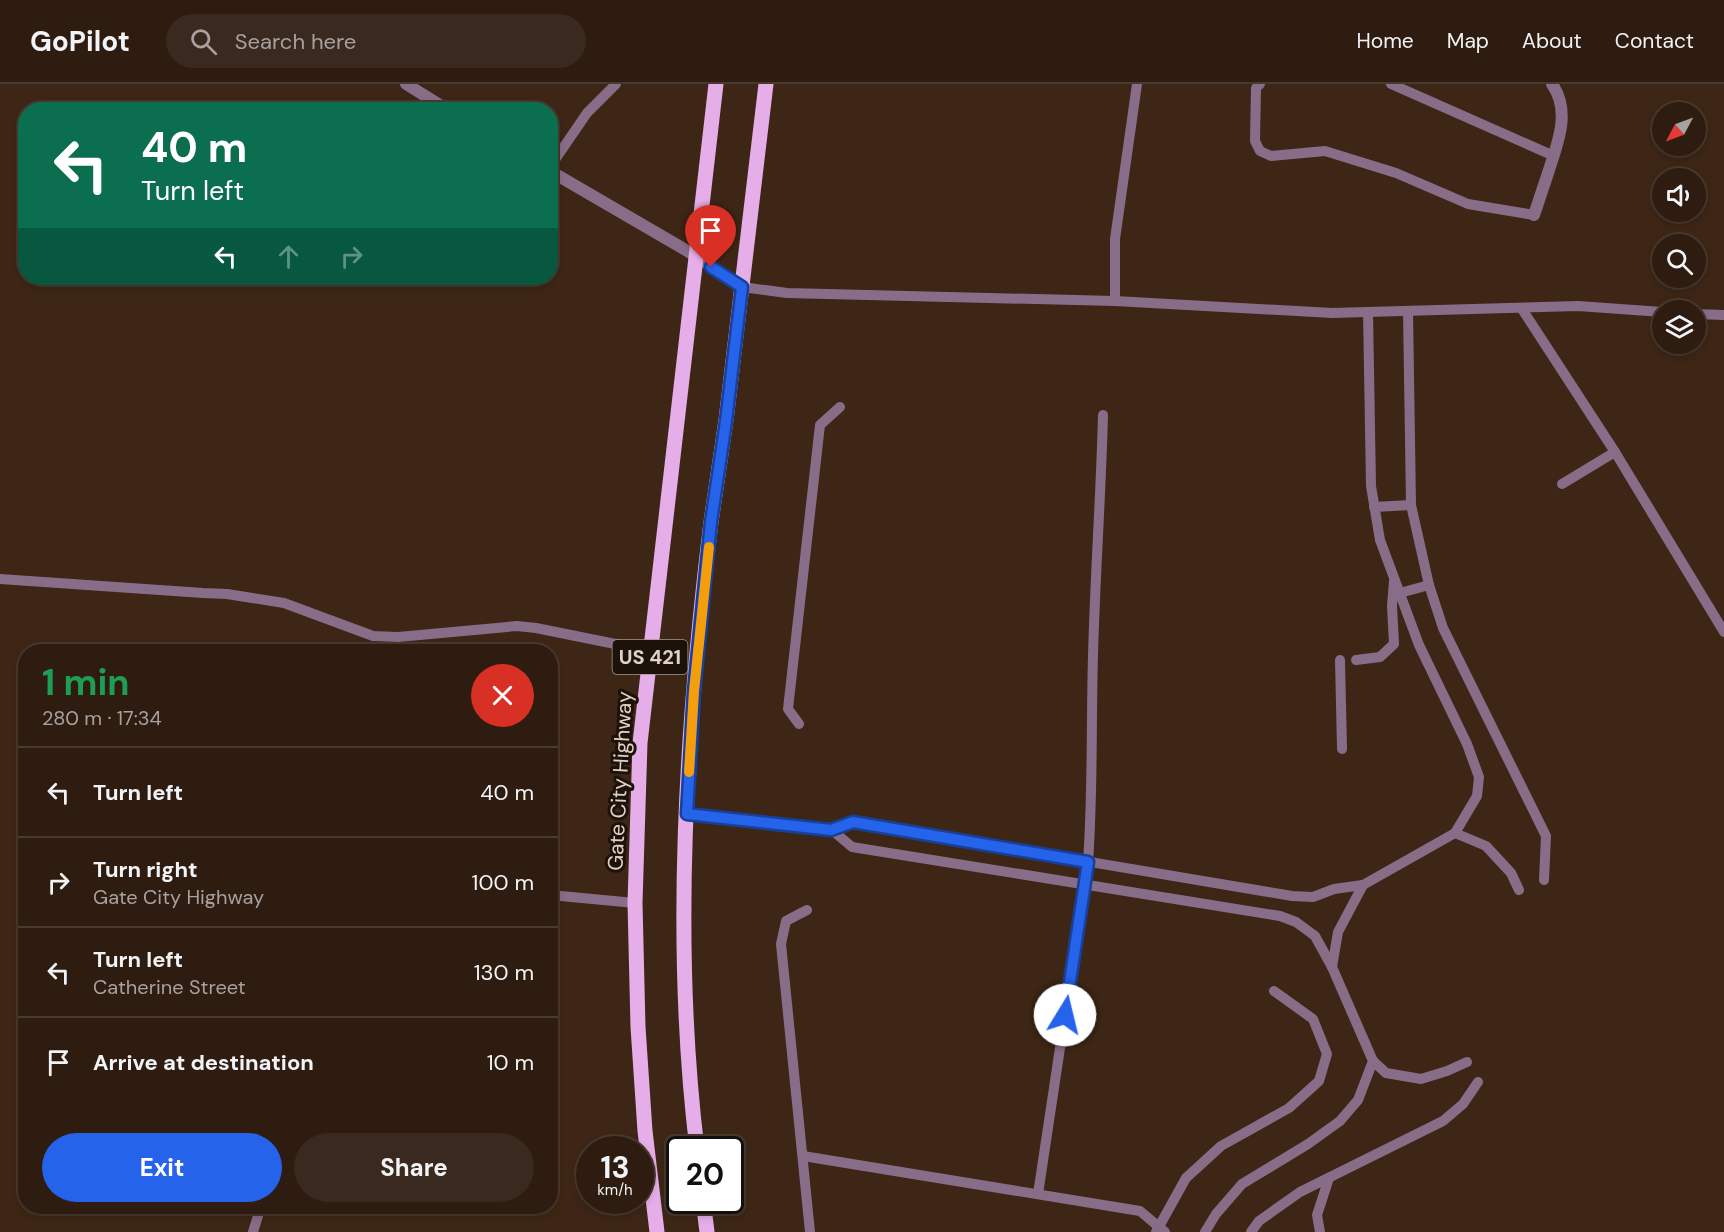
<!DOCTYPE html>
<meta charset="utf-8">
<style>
:root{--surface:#2e1c10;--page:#3a291e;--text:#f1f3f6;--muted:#a7a19f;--line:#493a30;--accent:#2563eb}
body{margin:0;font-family:"DM Sans",sans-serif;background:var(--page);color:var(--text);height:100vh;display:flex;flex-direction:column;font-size:22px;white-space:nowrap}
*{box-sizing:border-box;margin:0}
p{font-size:20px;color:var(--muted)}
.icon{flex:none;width:33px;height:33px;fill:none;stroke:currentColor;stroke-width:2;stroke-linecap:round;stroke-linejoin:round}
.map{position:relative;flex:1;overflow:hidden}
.panel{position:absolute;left:18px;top:560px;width:540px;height:570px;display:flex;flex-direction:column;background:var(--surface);border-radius:24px;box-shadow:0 3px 9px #0003,0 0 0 2px var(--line)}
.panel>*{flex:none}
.guide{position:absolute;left:18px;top:18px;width:540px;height:183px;border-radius:24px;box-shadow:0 3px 9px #0003,0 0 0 2px var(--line);background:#0b6e4f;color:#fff;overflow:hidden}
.needle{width:39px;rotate:229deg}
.buttons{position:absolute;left:1652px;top:18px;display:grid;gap:12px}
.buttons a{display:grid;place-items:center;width:54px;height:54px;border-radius:50%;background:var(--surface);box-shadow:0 3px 9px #0003,0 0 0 2px var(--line);font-size:30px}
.speed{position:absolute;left:576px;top:1052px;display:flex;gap:12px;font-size:30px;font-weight:700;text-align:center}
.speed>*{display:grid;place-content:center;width:78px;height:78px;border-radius:50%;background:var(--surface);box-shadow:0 3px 9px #0003,0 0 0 2px var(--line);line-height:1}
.speed small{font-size:15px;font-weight:400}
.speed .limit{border:3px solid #111;border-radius:9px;background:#fff;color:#111}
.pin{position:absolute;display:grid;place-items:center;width:51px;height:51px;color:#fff;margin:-62px -26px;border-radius:50% 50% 50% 0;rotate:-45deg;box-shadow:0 0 6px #0007}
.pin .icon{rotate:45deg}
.me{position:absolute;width:66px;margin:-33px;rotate:9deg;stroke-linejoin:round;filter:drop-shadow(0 0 4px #0008)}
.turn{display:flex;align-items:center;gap:21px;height:126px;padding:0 24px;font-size:27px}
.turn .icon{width:78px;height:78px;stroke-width:2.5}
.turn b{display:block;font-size:42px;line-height:51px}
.lanes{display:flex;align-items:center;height:57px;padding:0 24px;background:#0003;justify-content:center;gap:30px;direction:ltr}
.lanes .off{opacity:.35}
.round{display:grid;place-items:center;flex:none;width:63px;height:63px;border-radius:32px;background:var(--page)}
.overview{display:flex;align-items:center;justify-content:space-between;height:102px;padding:0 24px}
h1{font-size:36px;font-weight:700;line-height:45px;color:#1e9e55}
.button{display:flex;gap:12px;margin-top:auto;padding:12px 24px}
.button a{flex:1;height:69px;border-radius:36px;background:var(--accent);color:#fff;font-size:24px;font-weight:700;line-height:69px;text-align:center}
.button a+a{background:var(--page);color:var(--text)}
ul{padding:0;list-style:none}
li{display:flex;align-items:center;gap:18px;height:90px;padding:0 24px;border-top:2px solid var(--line)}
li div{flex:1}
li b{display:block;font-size:22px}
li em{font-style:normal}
header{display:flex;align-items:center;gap:36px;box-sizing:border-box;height:84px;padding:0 30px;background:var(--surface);border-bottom:2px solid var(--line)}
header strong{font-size:28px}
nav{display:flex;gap:33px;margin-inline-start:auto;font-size:21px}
.search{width:420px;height:54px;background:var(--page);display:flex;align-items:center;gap:15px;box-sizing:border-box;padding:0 21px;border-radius:33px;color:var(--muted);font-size:22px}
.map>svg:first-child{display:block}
</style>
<header>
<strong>GoPilot</strong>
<div class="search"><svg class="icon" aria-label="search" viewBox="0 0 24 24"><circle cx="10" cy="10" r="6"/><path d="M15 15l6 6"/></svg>Search here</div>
<nav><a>Home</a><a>Map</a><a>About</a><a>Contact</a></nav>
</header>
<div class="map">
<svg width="1724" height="1148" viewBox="0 0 1724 1148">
<rect width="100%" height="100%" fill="#3d2615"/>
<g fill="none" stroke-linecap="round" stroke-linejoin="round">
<!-- lane -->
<g stroke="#886d89" stroke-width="10">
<polyline points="1260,0 1256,4 1255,57 1260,67 1271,72 1325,67 1396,89 1468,120 1534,131"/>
<polyline points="1391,0 1554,72"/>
<polyline points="550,83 587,29 616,0"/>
<polyline points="742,203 787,209 1115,217 1332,229 1578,222 1662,228"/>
<polyline points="1115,217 1115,155 1137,0"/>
<polyline points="1522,225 1615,368 1724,548"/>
<polyline points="1408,227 1411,421 1429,501 1443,544 1546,752 1544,796"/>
<polyline points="1695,230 1724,231"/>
<polyline points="1562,400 1615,368"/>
<polyline points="1374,423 1411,421"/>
<polyline points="0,495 203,509 227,510 284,519 373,552 398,553 517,542 536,544 650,567"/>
<polyline points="1400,509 1429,501"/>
<polyline points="1340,576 1342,665"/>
<polyline points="1356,576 1380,573 1394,560 1392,522 1394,497"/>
<polyline points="799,640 788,625 820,341 840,323"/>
<polyline points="687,730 832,746 853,738 1292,812 1313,813 1334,805 1363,801"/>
<polyline points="832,746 852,763 1280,832 1296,838 1315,852 1332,883 1373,977 1358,1016 1340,1037 1308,1060 1242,1100 1216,1130 1205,1148"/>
<polyline points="1455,749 1486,762 1511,789 1519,806"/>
<polyline points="550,811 635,819"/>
<polyline points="807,826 786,837 781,860 810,1148"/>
<polyline points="1332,883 1338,848 1363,801 1455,749 1477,712 1479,693 1467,660 1419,561 1380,456 1371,402 1368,228"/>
<polyline points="1373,977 1386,989 1421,995 1447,987 1467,978"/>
<polyline points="803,1072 1140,1127 1165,1148"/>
<path d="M1038 1110 1088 778C1093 709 1091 641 1093 572 1095 492 1101 411 1103 331"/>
<polyline points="253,1148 261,1122"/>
<polyline points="1156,1148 1186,1094 1221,1062 1289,1024 1319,997 1327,970 1313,935 1274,907"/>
<polyline points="1251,1148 1259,1137 1300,1108 1443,1037 1463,1020 1478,998"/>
<polyline points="1320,1148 1317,1131 1329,1094"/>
</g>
<!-- street -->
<g stroke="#886d89" stroke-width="12">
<polyline points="406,0 448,26"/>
<polyline points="550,87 696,172 742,203"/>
<path d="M1534 131C1539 116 1544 101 1549 86 1558 58 1571 27 1552 0"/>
</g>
<!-- primary -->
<g stroke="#e6aee8" stroke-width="15">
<path d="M697 1065C672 859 686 643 711 438 716 404 721 370 726 336 740 224 753 112 766 0"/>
<polyline points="703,1116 707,1148"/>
<polyline points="657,1148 645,1047 638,943 635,819 640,659 716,0"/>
</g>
</g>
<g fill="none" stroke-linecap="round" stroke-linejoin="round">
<defs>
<polyline id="route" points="711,183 742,203 726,337 711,438 694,607 687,730 831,746 853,738 1088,778 1065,931"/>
</defs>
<!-- route casing -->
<use href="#route" stroke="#184099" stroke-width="15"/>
<!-- route -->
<use href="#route" stroke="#2563eb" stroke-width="10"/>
<!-- slow -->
<polyline stroke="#f59e0b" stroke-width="10" points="689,688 694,607 709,463"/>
</g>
<g text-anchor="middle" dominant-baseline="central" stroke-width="6" stroke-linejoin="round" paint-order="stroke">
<!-- shield labels -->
<rect fill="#1c120a" stroke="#a5978e" stroke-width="1.5" x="612.5" y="556" width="75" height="34" rx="4.5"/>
<g font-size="20" font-weight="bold" fill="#e0d0c6">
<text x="650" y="573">US 421</text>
</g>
<!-- street labels -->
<g font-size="21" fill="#e0d0c6" stroke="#1c120a">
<text transform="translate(620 697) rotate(-87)">Gate City Highway</text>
</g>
</g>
</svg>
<div class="buttons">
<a><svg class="needle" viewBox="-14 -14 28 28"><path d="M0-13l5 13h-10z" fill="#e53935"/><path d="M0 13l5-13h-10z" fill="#a7a19f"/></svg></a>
<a><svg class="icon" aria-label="sound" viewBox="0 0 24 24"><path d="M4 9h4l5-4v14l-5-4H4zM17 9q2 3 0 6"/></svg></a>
<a><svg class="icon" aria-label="search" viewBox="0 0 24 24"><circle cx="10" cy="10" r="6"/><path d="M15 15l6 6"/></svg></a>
<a><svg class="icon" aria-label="layers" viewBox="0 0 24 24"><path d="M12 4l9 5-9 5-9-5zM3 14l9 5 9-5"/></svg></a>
</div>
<div class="speed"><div>13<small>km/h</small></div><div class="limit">20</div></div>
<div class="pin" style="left:711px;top:183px;background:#d93025"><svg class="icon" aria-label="arrive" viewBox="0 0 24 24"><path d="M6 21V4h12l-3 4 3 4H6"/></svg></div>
<svg class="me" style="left:1065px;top:931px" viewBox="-20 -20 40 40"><circle r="19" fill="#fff"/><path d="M0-13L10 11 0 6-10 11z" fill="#2563eb"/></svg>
<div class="guide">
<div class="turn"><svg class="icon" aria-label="left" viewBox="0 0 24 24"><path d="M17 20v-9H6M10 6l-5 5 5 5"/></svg><div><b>40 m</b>Turn left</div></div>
<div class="lanes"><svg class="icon" aria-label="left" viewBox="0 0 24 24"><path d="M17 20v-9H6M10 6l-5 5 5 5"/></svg><svg class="icon off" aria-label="ahead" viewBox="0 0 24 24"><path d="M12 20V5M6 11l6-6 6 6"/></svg><svg class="icon off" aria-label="right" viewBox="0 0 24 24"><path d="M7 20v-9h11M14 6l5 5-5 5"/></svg></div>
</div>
<section class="panel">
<div class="overview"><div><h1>1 min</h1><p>280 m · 17:34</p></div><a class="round" style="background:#d93025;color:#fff"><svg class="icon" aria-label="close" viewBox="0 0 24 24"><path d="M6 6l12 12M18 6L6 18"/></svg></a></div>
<ul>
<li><svg class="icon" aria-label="left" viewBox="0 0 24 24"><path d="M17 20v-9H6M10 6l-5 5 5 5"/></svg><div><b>Turn left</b></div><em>40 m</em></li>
<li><svg class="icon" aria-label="right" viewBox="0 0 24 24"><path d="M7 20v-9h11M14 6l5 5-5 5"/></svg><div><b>Turn right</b><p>Gate City Highway</p></div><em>100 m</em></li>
<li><svg class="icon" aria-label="left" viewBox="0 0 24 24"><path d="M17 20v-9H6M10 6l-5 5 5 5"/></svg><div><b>Turn left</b><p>Catherine Street</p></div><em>130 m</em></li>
<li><svg class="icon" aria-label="arrive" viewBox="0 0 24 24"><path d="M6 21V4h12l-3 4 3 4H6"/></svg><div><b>Arrive at destination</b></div><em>10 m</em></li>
</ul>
<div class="button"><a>Exit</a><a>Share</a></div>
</section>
</div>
